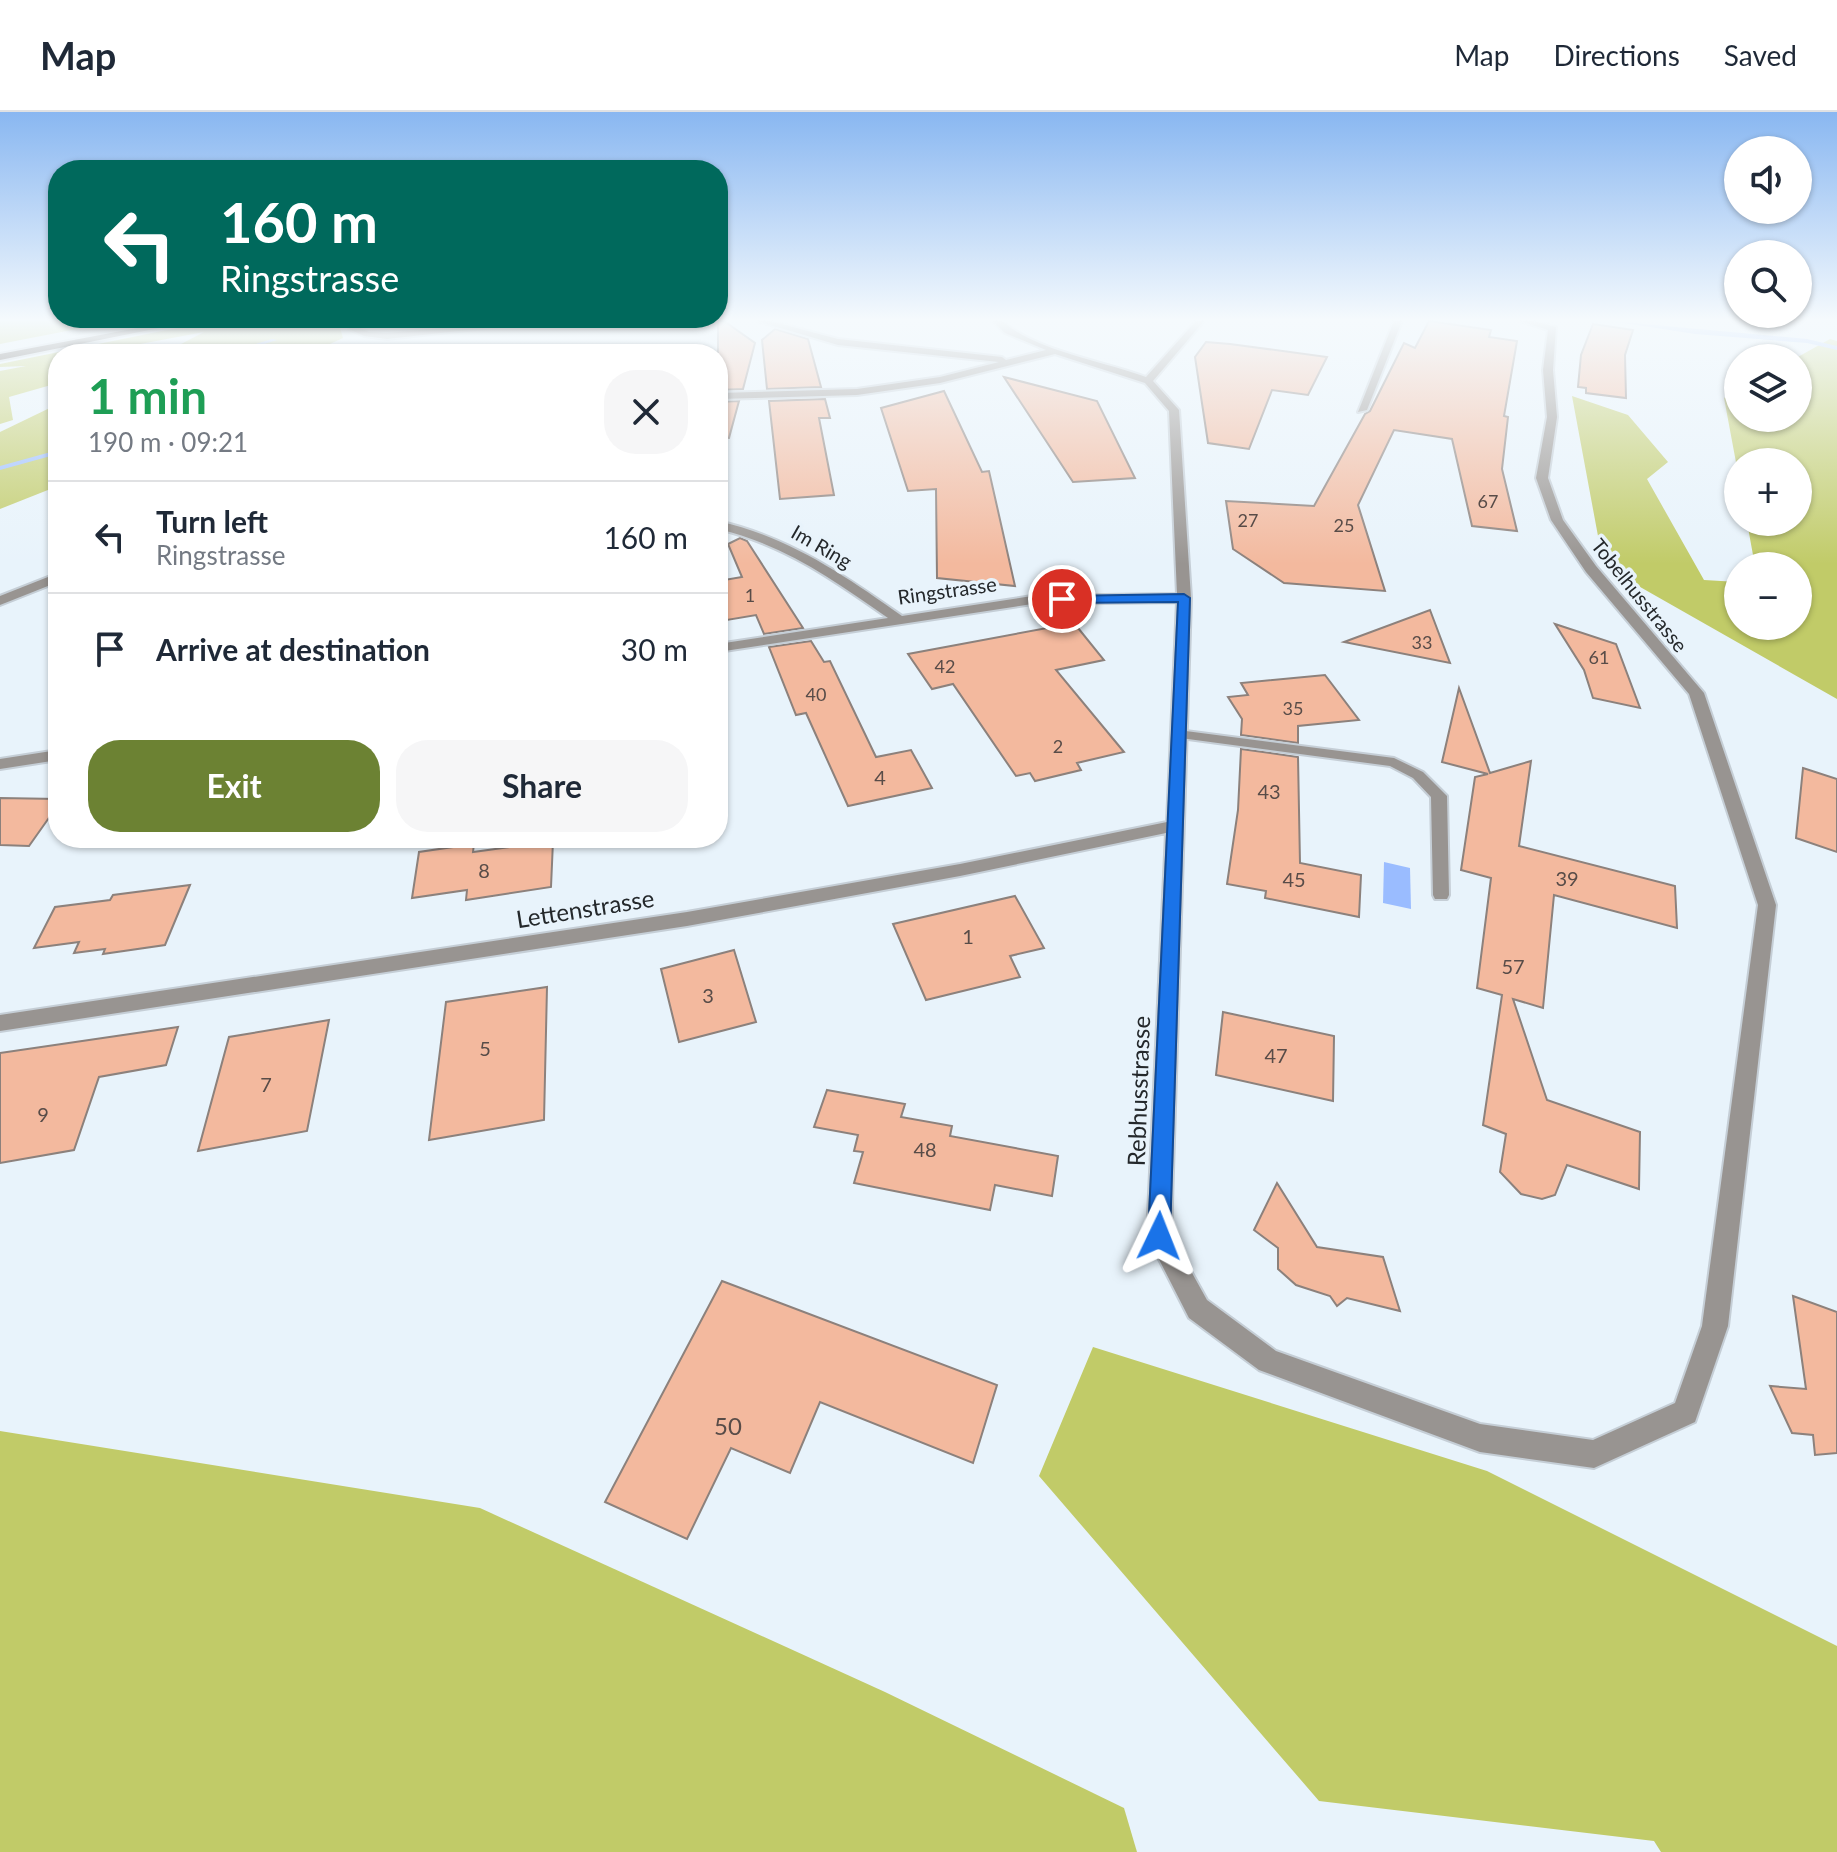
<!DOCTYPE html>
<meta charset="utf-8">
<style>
:root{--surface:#fff;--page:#f6f6f7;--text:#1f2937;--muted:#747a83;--line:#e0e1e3;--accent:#6c8233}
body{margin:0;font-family:Lato,sans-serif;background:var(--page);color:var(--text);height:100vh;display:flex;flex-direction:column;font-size:30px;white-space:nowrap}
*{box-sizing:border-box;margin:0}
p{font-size:26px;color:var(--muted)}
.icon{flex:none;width:44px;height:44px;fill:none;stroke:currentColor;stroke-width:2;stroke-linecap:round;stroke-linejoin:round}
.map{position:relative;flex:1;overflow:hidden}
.details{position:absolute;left:48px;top:232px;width:680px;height:504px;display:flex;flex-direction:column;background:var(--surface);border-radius:32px;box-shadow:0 2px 6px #0004}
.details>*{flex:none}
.top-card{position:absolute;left:48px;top:48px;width:680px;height:168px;border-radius:32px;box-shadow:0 2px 6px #0004;background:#00695c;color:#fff;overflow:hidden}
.tools{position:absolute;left:1724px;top:24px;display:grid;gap:16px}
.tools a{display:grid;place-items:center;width:88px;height:88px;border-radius:50%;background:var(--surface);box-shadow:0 2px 6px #0004;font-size:40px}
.pin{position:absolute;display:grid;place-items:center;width:68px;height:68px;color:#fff;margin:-34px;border:4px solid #fff;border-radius:50%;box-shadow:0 2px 8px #0007}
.me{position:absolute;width:88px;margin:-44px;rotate:2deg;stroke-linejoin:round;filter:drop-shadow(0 0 6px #0008)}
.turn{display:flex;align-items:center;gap:28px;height:168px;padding:0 40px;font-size:36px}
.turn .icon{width:104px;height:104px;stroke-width:2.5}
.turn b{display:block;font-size:56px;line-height:68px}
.round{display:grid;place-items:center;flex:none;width:84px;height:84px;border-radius:32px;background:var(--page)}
.summary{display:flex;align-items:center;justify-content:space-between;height:136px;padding:0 40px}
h1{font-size:48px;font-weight:700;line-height:60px;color:#1e9e55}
.primary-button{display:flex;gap:16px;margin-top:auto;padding:16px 40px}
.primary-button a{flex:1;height:92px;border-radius:32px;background:var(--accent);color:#fff;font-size:32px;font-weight:700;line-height:92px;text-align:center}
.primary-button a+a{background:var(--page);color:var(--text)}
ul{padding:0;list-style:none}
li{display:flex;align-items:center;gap:24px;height:112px;padding:0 40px;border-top:2px solid var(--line)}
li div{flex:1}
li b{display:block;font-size:30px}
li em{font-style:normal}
header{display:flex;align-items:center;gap:48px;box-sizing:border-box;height:112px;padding:0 40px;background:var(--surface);border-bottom:2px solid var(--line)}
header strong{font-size:38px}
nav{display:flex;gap:44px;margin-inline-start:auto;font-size:28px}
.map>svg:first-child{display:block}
</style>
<header>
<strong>Map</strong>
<nav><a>Map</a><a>Directions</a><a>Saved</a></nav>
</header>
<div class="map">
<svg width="1837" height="1740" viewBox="0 0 1837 1740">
<rect width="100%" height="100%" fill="#e8f3fb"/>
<!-- green -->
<g fill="#c1cb68">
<polygon points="0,209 118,209 0,232"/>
<polygon points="211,209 338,209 343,226 308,242 162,242 204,220 119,236 125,242 58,242 58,271 9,285 13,308 0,312 0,259 26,254 0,255 0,252"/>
<polygon points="1830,227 1837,229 1837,587 1612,459 1598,424 1572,284 1628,303 1668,350 1647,367 1704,468 1738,470 1738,514 1798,514 1798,454 1755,454 1747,410 1798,410 1798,350 1738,350 1738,361 1724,286 1738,278 1738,306 1798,306 1796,246"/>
<polygon points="58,292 58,374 0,397 0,320"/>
<polygon points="1093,1235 1487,1359 1837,1534 1837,1740 1661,1740 1654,1729 1319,1689 1039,1364"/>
<polygon points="0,1319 480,1396 885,1580 1124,1696 1137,1740 0,1740"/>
</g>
<!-- water -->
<polygon fill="#9abcff" points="1384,750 1410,756 1411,797 1383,791"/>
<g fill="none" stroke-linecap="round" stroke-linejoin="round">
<!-- stream -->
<g fill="#9abcff" fill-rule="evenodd">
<polygon points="1611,209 1807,227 1837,234 1837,238 1807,231 1695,222"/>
<polygon points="272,227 277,228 232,242 222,242"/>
<polygon points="58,338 58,342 0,358 0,354"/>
</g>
</g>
<!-- building -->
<g fill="#f3b99e" stroke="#8c817c" stroke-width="2">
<polygon points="718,209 724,209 755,231 743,277 718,278"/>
<polygon points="1429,209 1491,218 1489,225 1517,229 1504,304 1508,305 1502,357 1517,419 1472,414 1452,327 1394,318 1358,393 1385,479 1284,471 1233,437 1226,389 1314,394 1365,302 1370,299 1404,231 1415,236"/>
<polygon points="1593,212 1633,218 1625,243 1626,286 1586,281 1586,276 1578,275 1581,243"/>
<polygon points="775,217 808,227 821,275 767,277 762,228"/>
<polygon points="1206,230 1230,232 1327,245 1308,283 1272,278 1249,337 1208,331 1195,245"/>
<polygon points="1004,265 1097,289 1135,366 1073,370"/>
<polygon points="944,279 982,360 989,359 1015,474 937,466 936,377 908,379 881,296"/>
<polygon points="825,287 830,306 819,306 834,383 780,387 769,289"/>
<polygon points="739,289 729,326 718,325 718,290"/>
<polygon points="740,426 747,429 803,516 764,522 756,503 727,508 724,502 718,501 718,469 742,465 728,432"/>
<polygon points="1430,498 1450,551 1344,530"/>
<polygon points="1074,511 1104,548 1056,558 1124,640 1077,651 1081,658 1035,669 1030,661 1016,664 953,572 932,577 908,542"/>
<polygon points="1555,512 1616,532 1640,596 1593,586 1584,558"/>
<polygon points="811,529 824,550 830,549 876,645 911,638 932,676 848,694 806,601 796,603 769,535"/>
<polygon points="1325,563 1359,608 1298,614 1298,631 1241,623 1242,607 1228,585 1248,583 1241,571"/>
<polygon points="1459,576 1490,661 1531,649 1519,734 1675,774 1677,816 1554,783 1543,896 1513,887 1547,988 1640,1020 1639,1077 1567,1053 1555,1083 1542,1087 1521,1082 1500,1060 1506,1022 1483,1013 1502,883 1477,876 1491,766 1461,758 1475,665 1488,662 1442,650"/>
<polygon points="1241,637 1298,645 1300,751 1361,763 1359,805 1265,786 1266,779 1227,772 1238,698"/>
<polygon points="1803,656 1837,667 1837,740 1796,726"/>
<polygon points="0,686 58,687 58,693 29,734 0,733"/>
<polygon points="553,729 551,775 466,788 467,778 412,786 419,740 474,732 473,740"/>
<polygon points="190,773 165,833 103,842 105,837 74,841 79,830 34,836 55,795 110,788 113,783"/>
<polygon points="1015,784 1044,836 1010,844 1020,865 926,888 893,812"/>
<polygon points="734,838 756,910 679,930 661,857"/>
<polygon points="547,875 544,1008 429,1028 446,890"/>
<polygon points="1223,900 1334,924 1333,989 1216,963"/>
<polygon points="329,908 307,1019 198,1039 229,925"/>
<polygon points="178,915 166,953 99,965 74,1038 0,1051 0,941"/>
<polygon points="827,978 905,992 901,1005 952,1014 950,1024 1058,1044 1052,1084 995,1073 990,1098 854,1071 863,1040 854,1039 858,1023 814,1015"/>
<polygon points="1277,1071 1317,1135 1383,1145 1400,1199 1347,1186 1337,1194 1330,1184 1296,1173 1278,1157 1278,1136 1254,1118"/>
<polygon points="722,1169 997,1273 973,1351 820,1290 790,1361 731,1336 687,1427 605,1390"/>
<polygon points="1793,1184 1837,1200 1837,1341 1815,1343 1813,1323 1792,1321 1770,1274 1806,1277"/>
</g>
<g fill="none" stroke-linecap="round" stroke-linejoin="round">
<defs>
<polygon id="lane" points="1178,618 1394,646 1423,660 1447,684 1449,783 1447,787 1435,787 1433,783 1431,685 1413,666 1390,654 1173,625 1173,619"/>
<g id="street">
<polygon points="348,209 356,209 356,214 369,220 387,221 520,209 549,209 387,227 364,224 349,217"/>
<path d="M757 209H770L838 227 1002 245 1006 248 1046 238 1005 221 993 209H1002C1036 239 1103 249 1146 265L1196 209H1204L1153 269 1179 298 1191 486 1171 1123 1207 1188 1276 1239 1480 1312 1593 1328 1675 1291 1702 1214 1758 793 1689 582 1586 460 1551 408 1536 366 1547 305 1543 258 1548 218 1520 209H1533L1556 215 1553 258 1557 305 1548 366 1563 408 1596 454 1704 581 1776 793 1728 1214 1695 1310 1594 1356 1480 1340 1259 1258 1189 1206 1147 1124 1166 721 960 764 687 814 0 919V903L687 800 960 752 1167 710 1177 490 1032 492 718 540V532L888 506C834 468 783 432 718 417V409C789 425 844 463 902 504L1032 484 1177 482 1169 299 1145 271 1055 242 940 271 857 283 718 287V281L857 277 940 265 999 250 838 233Z"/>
<polygon points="1394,209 1402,209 1367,298 1358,300"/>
<polygon points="58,461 58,470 0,493 0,484"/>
<polygon points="58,638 58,648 0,657 0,647"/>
</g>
<polygon id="highway" points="174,209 194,209 0,248 0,242"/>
</defs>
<!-- lane casing -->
<use href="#lane" stroke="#c5ced6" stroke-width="4"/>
<!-- street casing -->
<use href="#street" stroke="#c5ced6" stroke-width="4"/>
<!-- highway casing -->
<use href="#highway" stroke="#c5ced6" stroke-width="4"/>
<!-- lane -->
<use href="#lane" fill="#989491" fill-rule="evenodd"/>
<!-- street -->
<use href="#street" fill="#989491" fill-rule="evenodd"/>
<!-- highway -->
<use href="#highway" fill="#38302a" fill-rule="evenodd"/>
</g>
<!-- sky -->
<linearGradient id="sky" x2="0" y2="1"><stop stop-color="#89b7f1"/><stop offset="0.46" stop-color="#f5fafd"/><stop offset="1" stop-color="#f5fafd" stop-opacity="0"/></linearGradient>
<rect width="1837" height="452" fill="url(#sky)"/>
<!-- route -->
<polygon fill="#1a73e8" stroke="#114b97" stroke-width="2" points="1184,482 1190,486 1170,1124 1167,1131 1159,1134 1151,1131 1148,1124 1178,490 1062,491 1056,487 1062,484"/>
<g text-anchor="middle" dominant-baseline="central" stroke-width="7" stroke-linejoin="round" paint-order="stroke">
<!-- far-number labels -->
<g font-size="18" fill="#584c48">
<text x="1488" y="389">67</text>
<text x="1248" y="408">27</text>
<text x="1344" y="413">25</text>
<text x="750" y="483">1</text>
<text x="1422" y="530">33</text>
<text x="1599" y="545">61</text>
<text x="945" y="554">42</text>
<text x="816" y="582">40</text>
<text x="1293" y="596">35</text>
<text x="1058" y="634">2</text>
</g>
<!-- far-street labels -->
<g font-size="20" fill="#24282b" stroke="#e8f3fb">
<text transform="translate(822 434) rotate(30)">Im Ring</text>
<text transform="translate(947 478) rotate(-8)">Ringstrasse</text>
<text transform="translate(1640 483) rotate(51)">Tobelhusstrasse</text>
</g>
<!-- number labels -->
<g font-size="20" fill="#584c48">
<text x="880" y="665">4</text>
<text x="1269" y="679">43</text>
<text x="484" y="758">8</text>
<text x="1567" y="766">39</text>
<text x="1294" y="767">45</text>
<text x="968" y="824">1</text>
<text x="1513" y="854">57</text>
<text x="708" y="883">3</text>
<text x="485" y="936">5</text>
<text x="1276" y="943">47</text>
<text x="266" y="972">7</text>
<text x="43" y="1002">9</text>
<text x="925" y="1037">48</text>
</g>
<!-- street labels -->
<g font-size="24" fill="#24282b" stroke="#e8f3fb">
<text transform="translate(585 796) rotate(-9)">Lettenstrasse</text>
<text transform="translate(1138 979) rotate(-88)">Rebhusstrasse</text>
</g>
<!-- near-number labels -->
<g font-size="24" fill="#584c48">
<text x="728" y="1313">50</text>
</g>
</g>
</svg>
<div class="tools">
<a><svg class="icon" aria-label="sound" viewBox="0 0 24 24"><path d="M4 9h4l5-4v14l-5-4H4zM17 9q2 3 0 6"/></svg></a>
<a><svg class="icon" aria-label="search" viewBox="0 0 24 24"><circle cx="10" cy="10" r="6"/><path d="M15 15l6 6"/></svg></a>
<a><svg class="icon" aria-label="layers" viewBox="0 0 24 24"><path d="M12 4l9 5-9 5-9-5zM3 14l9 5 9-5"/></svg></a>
<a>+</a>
<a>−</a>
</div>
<div class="pin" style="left:1062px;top:487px;background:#d93025"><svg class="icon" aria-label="arrive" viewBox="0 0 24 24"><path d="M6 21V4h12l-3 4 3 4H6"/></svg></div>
<svg class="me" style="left:1159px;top:1124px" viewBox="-20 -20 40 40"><path d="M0-17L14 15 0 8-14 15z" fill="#1a73e8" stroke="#fff" stroke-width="4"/></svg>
<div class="top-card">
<div class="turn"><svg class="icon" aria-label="left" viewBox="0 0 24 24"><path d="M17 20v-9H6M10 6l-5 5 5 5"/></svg><div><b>160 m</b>Ringstrasse</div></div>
</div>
<section class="details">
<div class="summary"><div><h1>1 min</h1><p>190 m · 09:21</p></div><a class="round"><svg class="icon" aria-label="close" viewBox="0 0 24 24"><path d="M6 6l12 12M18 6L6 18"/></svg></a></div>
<ul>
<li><svg class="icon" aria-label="left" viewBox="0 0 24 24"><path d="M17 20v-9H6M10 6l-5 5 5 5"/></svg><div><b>Turn left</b><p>Ringstrasse</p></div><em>160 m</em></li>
<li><svg class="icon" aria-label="arrive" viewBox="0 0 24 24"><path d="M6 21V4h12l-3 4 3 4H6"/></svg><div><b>Arrive at destination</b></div><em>30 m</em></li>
</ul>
<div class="primary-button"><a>Exit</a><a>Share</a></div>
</section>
</div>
